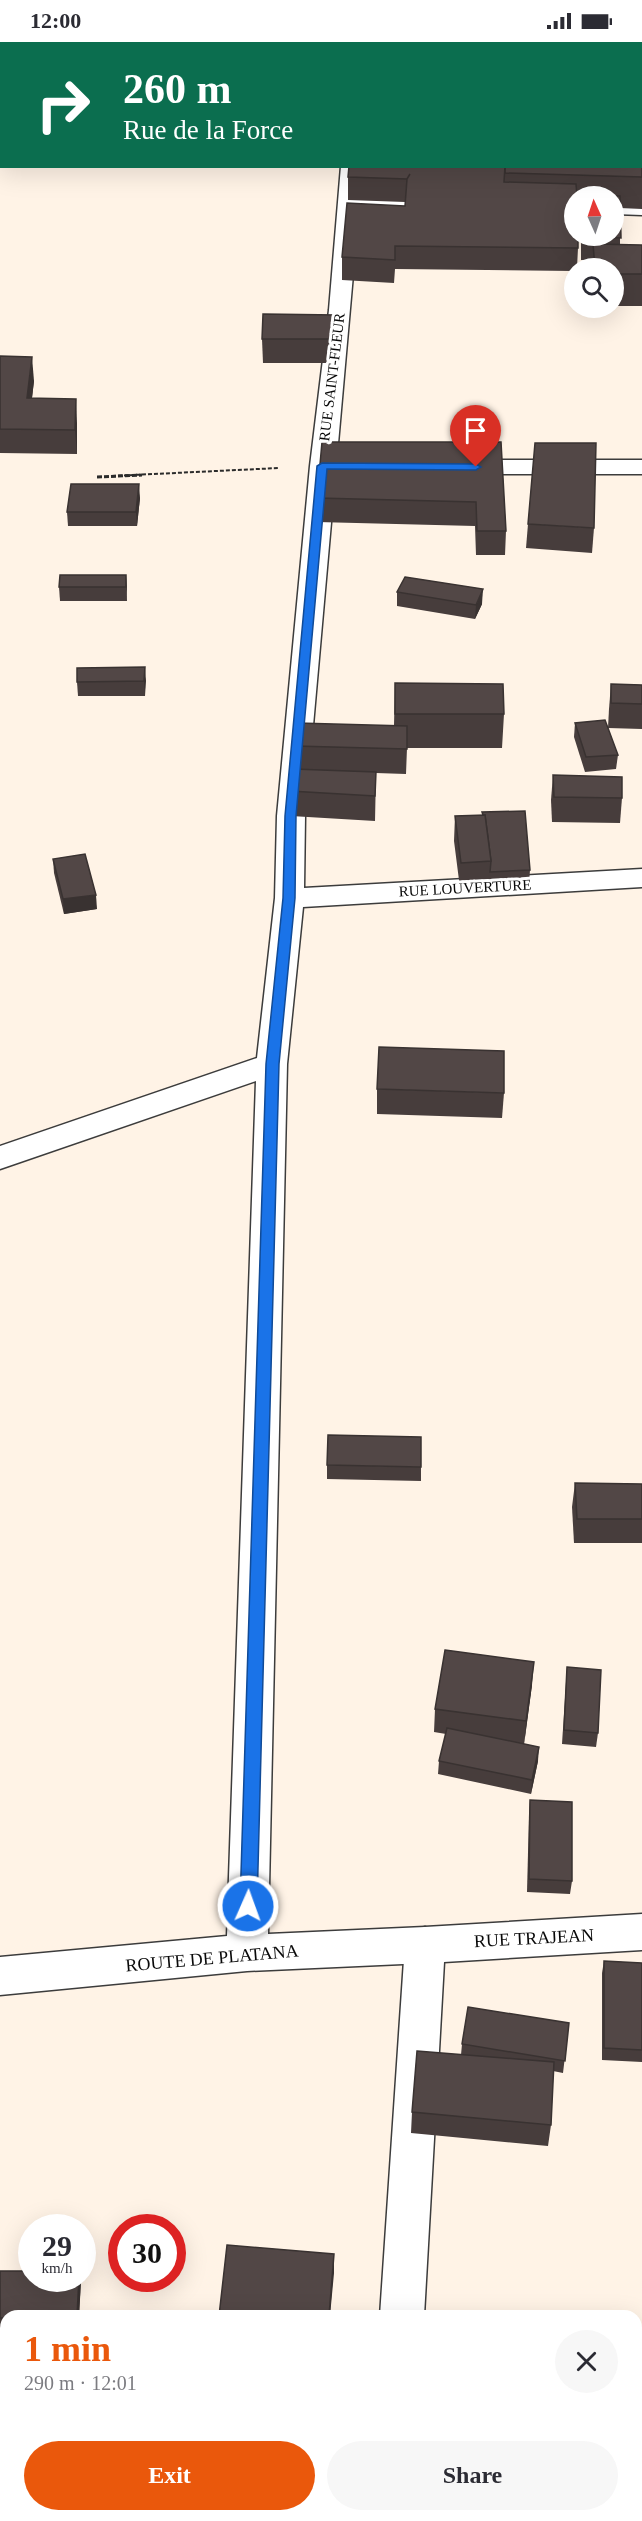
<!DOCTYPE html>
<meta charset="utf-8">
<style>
:root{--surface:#fff;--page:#f7f7f7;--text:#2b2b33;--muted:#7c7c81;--accent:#ea580c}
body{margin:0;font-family:Georgia,serif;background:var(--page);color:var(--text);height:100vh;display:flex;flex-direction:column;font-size:22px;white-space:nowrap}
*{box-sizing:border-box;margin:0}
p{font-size:20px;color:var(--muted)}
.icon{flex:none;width:33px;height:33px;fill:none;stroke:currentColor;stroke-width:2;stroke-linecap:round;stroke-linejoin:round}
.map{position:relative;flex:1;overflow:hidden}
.sheet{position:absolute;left:0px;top:2268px;width:642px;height:212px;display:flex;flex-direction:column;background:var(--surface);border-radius:18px 18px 0 0;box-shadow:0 6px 24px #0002}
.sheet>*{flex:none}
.guide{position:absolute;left:0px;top:0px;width:642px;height:126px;box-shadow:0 6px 24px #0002;background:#0b6e4f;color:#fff;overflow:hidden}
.needle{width:39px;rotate:357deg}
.buttons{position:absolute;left:564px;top:144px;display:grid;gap:12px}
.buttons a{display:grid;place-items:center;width:60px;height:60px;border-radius:50%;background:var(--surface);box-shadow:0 6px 24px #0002;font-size:30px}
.speed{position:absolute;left:18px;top:2172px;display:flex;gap:12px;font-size:30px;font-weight:700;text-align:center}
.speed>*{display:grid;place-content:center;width:78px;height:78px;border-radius:50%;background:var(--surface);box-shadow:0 6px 24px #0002;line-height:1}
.speed small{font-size:15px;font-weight:400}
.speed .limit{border:9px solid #d22;background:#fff;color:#111}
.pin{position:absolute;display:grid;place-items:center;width:51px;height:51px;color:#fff;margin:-62px -26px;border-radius:50% 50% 50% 0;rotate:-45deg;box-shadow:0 0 6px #0007}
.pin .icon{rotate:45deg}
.me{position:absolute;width:66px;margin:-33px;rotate:2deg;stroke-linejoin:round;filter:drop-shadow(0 0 4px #0008)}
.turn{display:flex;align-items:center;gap:21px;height:126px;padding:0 24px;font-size:27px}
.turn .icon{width:78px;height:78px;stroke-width:2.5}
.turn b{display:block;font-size:42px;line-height:51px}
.round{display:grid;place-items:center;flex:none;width:63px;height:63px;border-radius:32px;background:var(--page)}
.headline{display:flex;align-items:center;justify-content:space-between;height:102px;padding:0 24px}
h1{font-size:36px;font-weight:700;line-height:45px;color:var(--accent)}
.button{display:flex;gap:12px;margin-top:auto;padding:12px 24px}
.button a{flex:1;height:69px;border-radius:36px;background:var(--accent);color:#fff;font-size:24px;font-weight:700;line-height:69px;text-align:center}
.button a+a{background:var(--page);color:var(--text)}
.status{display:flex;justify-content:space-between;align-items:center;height:42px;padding:0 30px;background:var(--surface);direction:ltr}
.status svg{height:16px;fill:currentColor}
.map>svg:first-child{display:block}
</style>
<div class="status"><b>12:00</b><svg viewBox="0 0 49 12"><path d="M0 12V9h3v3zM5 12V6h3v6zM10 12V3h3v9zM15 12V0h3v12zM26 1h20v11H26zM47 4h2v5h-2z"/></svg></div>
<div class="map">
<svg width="642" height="2479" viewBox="0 0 642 2479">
<rect width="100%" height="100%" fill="#fff3e6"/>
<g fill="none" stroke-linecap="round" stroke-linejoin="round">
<defs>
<g id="minor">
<polygon points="341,124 361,124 359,152 451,155 458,157 462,161 458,165 451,167 359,165 305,774 304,846 642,827 642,845 303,865 287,1022 268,1892 425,1885 439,1890 445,1903 439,1916 425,1921 247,1929 0,1953 0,1915 227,1894 256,1039 0,1127 0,1104 257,1016 275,856 277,774 310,424 329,268"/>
<polygon points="614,160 642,161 642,173 614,172"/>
<polygon points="459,418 642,418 642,432 459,432 450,430 447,425 450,420"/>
</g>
<g id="tertiary">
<polygon points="642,1872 642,1908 444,1920 424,2274 380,2274 405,1903 411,1890 425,1885"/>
<rect x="367" y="2474" width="46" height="5"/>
</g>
</defs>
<!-- minor casing -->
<use href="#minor" stroke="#3c3c3c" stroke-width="3"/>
<!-- tertiary casing -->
<use href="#tertiary" stroke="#3c3c3c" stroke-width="3"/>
<!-- path-far1 -->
<polyline stroke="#2b2b2b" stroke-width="2" stroke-dasharray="4 2" stroke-linecap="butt" points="112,434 279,426"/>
<!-- path -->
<polyline stroke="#2b2b2b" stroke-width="3" stroke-dasharray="5 2" stroke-linecap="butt" points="97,435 142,433"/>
<!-- minor -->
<use href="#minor" fill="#fff" fill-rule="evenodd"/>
<!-- tertiary -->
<use href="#tertiary" fill="#fff" fill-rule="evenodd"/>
</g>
<!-- wall -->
<g fill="#473d3c">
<polygon points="629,0 642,0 642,28 640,28 640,2 628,2"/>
<rect x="640" y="30" width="2" height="37"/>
<polygon points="642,94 642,167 620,166 620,203 642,203 642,264 614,264 614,226 591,226 591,218 581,218 581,194 614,194 614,154 574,154 578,206 577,226 574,226 574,229 395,227 394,241 342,238 342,215 405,164 405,160 348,158 348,135 640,124"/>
<polygon points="337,273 337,297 334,321 263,321 262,297"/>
<polygon points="0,314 34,339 32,356 77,381 77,412 0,411"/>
<polygon points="501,400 506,489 505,513 476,513 475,484 317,480 317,456"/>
<polygon points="140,456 137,484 68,484 67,470"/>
<polygon points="528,482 594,486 592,511 526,506"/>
<polygon points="126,533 127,559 60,559 59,545"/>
<polygon points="397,550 482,562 475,577 397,564"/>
<polygon points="145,625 145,654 78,654 77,640"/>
<polygon points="395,641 504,672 502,706 407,706 406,732 376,731 375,779 291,774 290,749 295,727 295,704 394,683"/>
<polygon points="611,642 642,643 642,687 608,686 609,667"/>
<polygon points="575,681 618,713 616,727 585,730 574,695"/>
<polygon points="553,733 622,756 620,781 552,780 551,758"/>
<polygon points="482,770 530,828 529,842 460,846 454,799 455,774 482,773"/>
<polygon points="53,817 97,867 64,872 54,831"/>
<polygon points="377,1047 504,1051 502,1076 377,1072"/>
<polygon points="327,1423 421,1425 421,1439 327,1437"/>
<polygon points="575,1441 642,1442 642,1501 574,1501 572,1465"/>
<polygon points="567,1625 598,1691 596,1705 562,1702"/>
<polygon points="532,1643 524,1702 538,1719 531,1752 438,1732 439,1719 446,1692 434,1690 435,1667"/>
<polygon points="530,1758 572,1839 570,1852 527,1850 529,1771"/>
<polygon points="604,1919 642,1921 642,2020 602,2018 602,1931"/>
<polygon points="569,1981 563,2031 553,2029 551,2083 548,2104 411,2091 412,2070 461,2013 462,2002"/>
<polygon points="0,2229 32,2236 81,2236 79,2274 6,2274 6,2287 0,2288"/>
<polygon points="200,2474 309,2474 309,2479 224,2479 200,2478"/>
</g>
<!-- shaded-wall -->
<g fill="#393231">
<polygon points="337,273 337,297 334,321 334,297"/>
<polygon points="32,315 34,339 29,380 27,356"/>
<polygon points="76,357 77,381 77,412 75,388"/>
<polygon points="139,442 140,456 137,484 136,470"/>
<polygon points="126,533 127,547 127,559 126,545"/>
<polygon points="483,547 482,562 475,577 476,563"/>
<polygon points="145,625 146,639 145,654 144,639"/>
<polygon points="96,853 97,867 64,872 63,857"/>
<polygon points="534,1620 532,1643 524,1703 526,1679"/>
<polygon points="539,1705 538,1719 531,1752 532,1738"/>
<polygon points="334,2212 334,2231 330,2274 329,2274"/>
<polygon points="79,2236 81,2236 81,2240 79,2274 77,2274"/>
</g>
<!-- building -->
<g fill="#524746" stroke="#393231" stroke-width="1.5">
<rect x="359" y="0" width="197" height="2"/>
<polygon points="629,0 642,0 642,6 640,6 640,2 629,2"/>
<rect x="640" y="30" width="2" height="14"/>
<polygon points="640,94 642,94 642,135 505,131 505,124 640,124"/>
<polygon points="349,124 505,124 504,140 576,142 577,154 574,154 574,194 578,194 578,206 395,204 395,218 342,215 347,161 405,164 407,137 410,132 407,137 348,135"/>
<polygon points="582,153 620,154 621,196 583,194 614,194 614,154 582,154"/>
<polygon points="593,202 642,203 642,232 614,232 614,226 595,226"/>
<polygon points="263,272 337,273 334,297 262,297"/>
<polygon points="0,314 32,315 27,356 76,357 75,388 0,387"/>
<polygon points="322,400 501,400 506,489 477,489 476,460 317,456"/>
<polygon points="535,401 596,401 594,486 528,482"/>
<polygon points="71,442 139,442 136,470 67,470"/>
<polygon points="60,533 126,533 126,545 59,545"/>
<polygon points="405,535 483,547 476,563 397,550"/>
<polygon points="145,625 144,639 77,640 77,626"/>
<polygon points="395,641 503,642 504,672 395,672"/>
<polygon points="611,642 642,643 642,662 611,661"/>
<polygon points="605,678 618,713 586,715 575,681"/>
<polygon points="297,681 407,684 407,707 295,704"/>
<polygon points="293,727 376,730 375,754 290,749"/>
<polygon points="553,733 622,735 622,756 554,755"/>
<polygon points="525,769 530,828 490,830 491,819 485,773 483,773 482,770"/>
<polygon points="485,773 491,819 461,821 455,774"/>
<polygon points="85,812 96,853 63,857 53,817"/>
<polygon points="379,1005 504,1009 504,1051 377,1047"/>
<polygon points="328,1393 421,1395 421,1425 327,1423"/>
<polygon points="575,1441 642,1442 642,1477 577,1477"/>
<polygon points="445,1608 534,1620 526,1679 435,1667"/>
<polygon points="567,1625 601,1628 598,1691 564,1688"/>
<polygon points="447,1686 539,1705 532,1738 439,1719"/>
<polygon points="530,1758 572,1760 572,1839 529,1837"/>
<polygon points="604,1919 642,1921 642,2008 604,2006"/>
<polygon points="468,1965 569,1981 565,2019 462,2002"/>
<polygon points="417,2009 554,2020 551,2083 412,2070"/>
<polygon points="227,2203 334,2212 329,2274 219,2274"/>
<polygon points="0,2229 32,2229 32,2236 79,2236 77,2274 6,2274 6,2276 0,2276"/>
<rect x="453" y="2474" width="136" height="5"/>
</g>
<!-- route -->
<polygon fill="#1a73e8" stroke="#114b97" stroke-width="1.5" points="322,421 476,422 481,425 476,428 327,427 296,774 295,856 279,1022 257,1864 254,1869 248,1872 243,1869 240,1864 266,1022 283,856 285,774 317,424"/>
<g text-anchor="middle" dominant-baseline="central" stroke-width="6" stroke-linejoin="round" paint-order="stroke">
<!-- street labels -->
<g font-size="15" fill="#090909" stroke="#fff">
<text transform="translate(332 335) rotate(-83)">RUE SAINT-FLEUR</text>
<text transform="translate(465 846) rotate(-3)">RUE LOUVERTURE</text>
</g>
<!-- near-street labels -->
<g font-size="18" fill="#090909" stroke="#fff">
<text transform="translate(534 1896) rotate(-3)">RUE TRAJEAN</text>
<text transform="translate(212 1916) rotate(-5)">ROUTE DE PLATANA</text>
</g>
</g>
</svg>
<div class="buttons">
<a><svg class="needle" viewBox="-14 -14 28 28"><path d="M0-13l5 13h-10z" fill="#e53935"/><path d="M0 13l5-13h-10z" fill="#7c7c81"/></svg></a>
<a><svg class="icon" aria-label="search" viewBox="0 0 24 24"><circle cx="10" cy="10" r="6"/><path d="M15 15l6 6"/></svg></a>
</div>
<div class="speed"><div>29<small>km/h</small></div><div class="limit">30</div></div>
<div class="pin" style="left:476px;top:425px;background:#d93025"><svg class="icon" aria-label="arrive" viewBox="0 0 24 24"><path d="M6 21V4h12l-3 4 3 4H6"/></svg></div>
<svg class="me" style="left:248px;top:1864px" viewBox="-20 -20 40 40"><circle r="17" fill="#1a73e8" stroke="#fff" stroke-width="3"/><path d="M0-11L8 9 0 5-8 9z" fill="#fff"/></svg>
<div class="guide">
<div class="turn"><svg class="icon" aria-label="right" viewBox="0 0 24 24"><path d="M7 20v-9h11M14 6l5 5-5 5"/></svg><div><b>260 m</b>Rue de la Force</div></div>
</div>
<section class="sheet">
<div class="headline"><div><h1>1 min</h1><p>290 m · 12:01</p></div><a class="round"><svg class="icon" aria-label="close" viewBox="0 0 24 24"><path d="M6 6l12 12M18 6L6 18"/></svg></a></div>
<div class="button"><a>Exit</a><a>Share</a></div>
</section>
</div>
